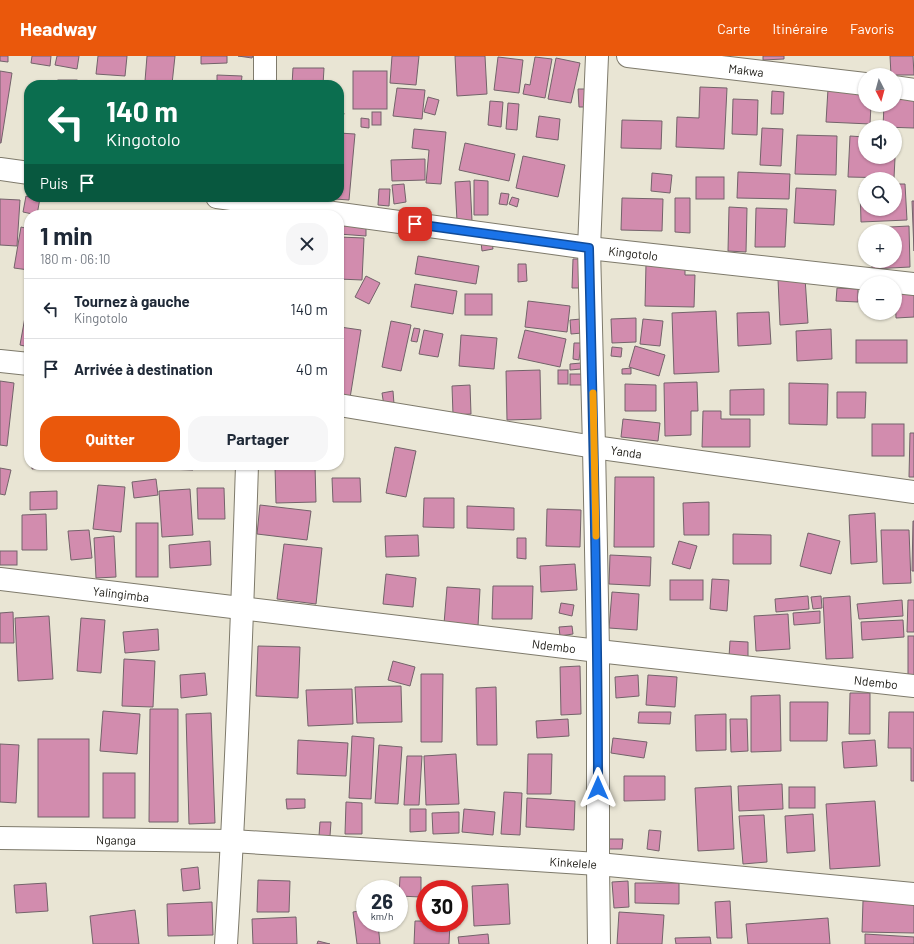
<!DOCTYPE html>
<html lang="fr">
<meta charset="utf-8">
<style>
:root{--surface:#fff;--page:#f6f6f7;--text:#1f2937;--muted:#747a83;--line:#e0e1e3;--accent:#ea580c}
body{margin:0;font-family:Barlow,sans-serif;background:var(--page);color:var(--text);height:100vh;display:flex;flex-direction:column;font-size:15px;white-space:nowrap}
*{box-sizing:border-box;margin:0}
p{font-size:13px;color:var(--muted)}
.icon{flex:none;width:22px;height:22px;fill:none;stroke:currentColor;stroke-width:2;stroke-linecap:round;stroke-linejoin:round}
.map{position:relative;flex:1;overflow:hidden}
.sheet{position:absolute;left:24px;top:154px;width:320px;height:260px;display:flex;flex-direction:column;background:var(--surface);border-radius:16px;box-shadow:0 1px 3px #0004}
.sheet>*{flex:none}
.top-card{position:absolute;left:24px;top:24px;width:320px;height:122px;border-radius:16px;box-shadow:0 1px 3px #0004;background:#0b6e4f;color:#fff;overflow:hidden}
.needle{width:26px;rotate:174deg}
.buttons{position:absolute;left:858px;top:12px;display:grid;gap:8px}
.buttons a{display:grid;place-items:center;width:44px;height:44px;border-radius:50%;background:var(--surface);box-shadow:0 1px 3px #0004;font-size:20px}
.speed{position:absolute;left:356px;top:824px;display:flex;gap:8px;font-size:20px;font-weight:700;text-align:center}
.speed>*{display:grid;place-content:center;width:52px;height:52px;border-radius:50%;background:var(--surface);box-shadow:0 1px 3px #0004;line-height:1}
.speed small{font-size:10px;font-weight:400}
.speed .limit{border:6px solid #d22;background:#fff;color:#111}
.pin{position:absolute;display:grid;place-items:center;width:34px;height:34px;color:#fff;margin:-17px;border-radius:8px;box-shadow:0 2px 6px #0006}
.me{position:absolute;width:44px;margin:-22px;rotate:0deg;stroke-linejoin:round;filter:drop-shadow(0 0 3px #0008)}
.turn{display:flex;align-items:center;gap:14px;height:84px;padding:0 16px;font-size:18px}
.turn .icon{width:52px;height:52px;stroke-width:2.5}
.turn b{display:block;font-size:28px;line-height:34px}
.then{display:flex;align-items:center;height:38px;padding:0 16px;background:#0003;gap:8px;font-size:15px}
.round{display:grid;place-items:center;flex:none;width:42px;height:42px;border-radius:16px;background:var(--page)}
.overview{display:flex;align-items:center;justify-content:space-between;height:68px;padding:0 16px}
h1{font-size:24px;font-weight:700;line-height:30px}
.action{display:flex;gap:8px;margin-top:auto;padding:8px 16px}
.action a{flex:1;height:46px;border-radius:16px;background:var(--accent);color:#fff;font-size:16px;font-weight:700;line-height:46px;text-align:center}
.action a+a{background:var(--page);color:var(--text)}
ul{padding:0;list-style:none}
li{display:flex;align-items:center;gap:12px;height:60px;padding:0 16px;border-top:1px solid var(--line)}
li div{flex:1}
li b{display:block;font-size:15px}
li em{font-style:normal}
header{display:flex;align-items:center;gap:24px;box-sizing:border-box;height:56px;padding:0 20px;background:var(--accent);color:#fff}
header strong{font-size:19px}
nav{display:flex;gap:22px;margin-inline-start:auto;font-size:14px}
.map>svg:first-child{display:block}
</style>
<header>
<strong>Headway</strong>
<nav><a>Carte</a><a>Itinéraire</a><a>Favoris</a></nav>
</header>
<div class="map">
<svg width="914" height="888" viewBox="0 0 914 888">
<rect width="100%" height="100%" fill="#e9e5d4"/>
<!-- building -->
<g fill="#d28cae" stroke="#73636a">
<polygon points="0,0 8,0 8,6 0,5"/>
<polygon points="32,0 51,0 50,10 31,7"/>
<polygon points="57,0 79,0 77,13 55,9"/>
<polygon points="98,0 127,0 125,20 96,18"/>
<polygon points="147,0 175,0 172,28 145,25"/>
<polygon points="201,0 227,0 227,7 201,8"/>
<polygon points="238,0 253,0 252,2"/>
<polygon points="392,0 419,0 416,29 390,27"/>
<polygon points="455,0 485,0 487,38 457,40"/>
<polygon points="763,0 784,0 784,3 763,4"/>
<polygon points="890,0 913,0 914,19 891,19"/>
<polygon points="498,1 523,4 519,37 494,34"/>
<polygon points="535,1 552,3 545,42 523,38 525,28 530,29"/>
<polygon points="556,2 580,7 571,47 548,43"/>
<polygon points="293,12 324,12 323,29 292,29"/>
<polygon points="0,15 12,17 1,87 0,87"/>
<rect x="353" y="15" width="34" height="38"/>
<polygon points="217,19 242,20 241,29 217,29"/>
<rect x="58" y="24" width="19" height="5"/>
<polygon points="700,31 727,32 724,93 676,91 677,61 699,62"/>
<polygon points="397,32 425,34 422,63 393,60"/>
<polygon points="578,33 585,33 586,51 579,51"/>
<polygon points="828,33 865,34 865,49 871,49 870,68 826,66"/>
<polygon points="772,35 784,36 783,58 771,58"/>
<polygon points="895,39 914,40 914,72 883,71 884,49 895,49"/>
<polygon points="428,41 439,44 435,59 424,56"/>
<polygon points="733,43 758,44 757,79 732,78"/>
<polygon points="490,45 503,46 501,71 488,69"/>
<polygon points="508,47 519,48 517,74 506,73"/>
<polygon points="339,56 344,57 341,70 339,70"/>
<rect x="372" y="56" width="9" height="13"/>
<polygon points="539,60 560,63 558,84 536,81"/>
<polygon points="361,62 369,63 369,72 361,71"/>
<polygon points="622,64 662,65 661,93 621,92"/>
<polygon points="762,72 783,73 781,110 760,109"/>
<polygon points="414,73 446,76 441,128 426,127 429,94 412,92"/>
<polygon points="339,77 355,78 349,144 321,142 321,141 339,141"/>
<polygon points="797,79 837,80 836,119 795,118"/>
<polygon points="850,80 865,81 865,101 895,101 895,82 896,82 894,122 848,121"/>
<polygon points="465,87 515,98 509,125 459,114"/>
<polygon points="523,100 565,109 558,141 516,132"/>
<polygon points="425,103 425,124 392,125 391,104"/>
<polygon points="738,116 790,118 789,143 737,142"/>
<polygon points="652,117 672,119 670,137 651,135"/>
<rect x="696" y="121" width="28" height="22"/>
<polygon points="474,124 488,125 488,159 474,159"/>
<polygon points="470,125 472,165 457,165 455,126"/>
<polygon points="404,128 406,146 394,148 392,129"/>
<polygon points="895,128 905,128 907,164 861,166 860,130 865,130 865,153 895,153"/>
<polygon points="796,132 836,134 834,169 794,167"/>
<polygon points="379,133 390,133 389,150 378,149"/>
<polygon points="501,137 509,138 507,149 499,148"/>
<polygon points="26,140 29,141 40,142 37,159 23,156"/>
<polygon points="512,141 519,143 517,151 509,148"/>
<polygon points="622,142 663,143 662,175 621,174"/>
<polygon points="675,142 690,142 690,177 675,176"/>
<polygon points="0,143 20,144 17,190 0,189"/>
<polygon points="912,145 914,145 914,195"/>
<polygon points="729,151 747,152 746,196 728,195"/>
<polygon points="756,152 787,153 785,191 755,191"/>
<polygon points="74,157 100,159 74,159"/>
<rect x="117" y="158" width="17" height="1"/>
<polygon points="339,168 366,170 366,180 339,178"/>
<polygon points="909,170 910,211 872,213 872,205 895,205 895,175 870,175 870,172"/>
<polygon points="21,171 29,173 29,214 14,212"/>
<polygon points="424,175 425,182 418,184 416,176"/>
<polygon points="339,181 364,182 362,224 339,223"/>
<polygon points="492,185 493,193 482,195 481,186"/>
<polygon points="418,200 479,210 476,228 415,218"/>
<polygon points="573,203 583,203 582,232 572,232"/>
<polygon points="518,208 526,208 527,225 518,226"/>
<polygon points="646,208 685,209 685,219 695,219 694,251 645,250"/>
<polygon points="366,220 380,227 369,248 355,241"/>
<polygon points="805,222 808,267 780,269 778,223"/>
<polygon points="415,228 457,235 453,258 411,251"/>
<polygon points="837,232 858,233 858,246 836,245"/>
<polygon points="895,237 914,237 914,261 896,262"/>
<rect x="465" y="238" width="27" height="21"/>
<polygon points="528,245 570,250 567,276 525,271"/>
<polygon points="27,250 29,251 29,291 20,289"/>
<polygon points="716,255 719,316 674,318 672,257"/>
<polygon points="769,256 771,288 738,290 737,257"/>
<polygon points="636,262 636,286 612,287 611,263"/>
<polygon points="581,263 582,277 571,278 570,264"/>
<polygon points="643,263 663,265 660,290 640,288"/>
<polygon points="391,265 411,269 401,315 382,311"/>
<polygon points="340,271 361,274 350,342 339,341 339,280"/>
<polygon points="414,272 420,273 417,286 411,285"/>
<polygon points="831,273 832,303 797,305 796,275"/>
<polygon points="424,274 443,278 438,301 419,298"/>
<polygon points="525,274 566,283 560,311 518,302"/>
<polygon points="461,279 497,282 494,313 459,310"/>
<rect x="856" y="284" width="51" height="23"/>
<polygon points="574,287 581,287 579,304 573,303"/>
<polygon points="635,290 665,299 659,320 629,311"/>
<polygon points="612,291 622,292 621,301 611,300"/>
<polygon points="581,307 581,313 570,314 570,308"/>
<polygon points="631,312 631,318 622,318 622,313"/>
<polygon points="540,314 541,363 507,364 506,315"/>
<rect x="558" y="314" width="10" height="14"/>
<rect x="570" y="318" width="14" height="11"/>
<polygon points="0,325 14,327 7,390 0,389"/>
<polygon points="697,326 698,355 691,355 691,379 665,380 664,327"/>
<polygon points="789,327 828,328 827,369 789,368"/>
<polygon points="625,328 656,329 656,355 625,355"/>
<polygon points="470,329 471,358 453,359 452,330"/>
<polygon points="764,333 764,359 730,359 730,334"/>
<polygon points="393,335 394,348 384,350 382,337"/>
<polygon points="837,336 866,336 865,362 837,362"/>
<polygon points="703,355 721,355 721,363 750,363 750,391 702,391"/>
<polygon points="623,363 660,367 658,385 621,381"/>
<rect x="872" y="368" width="32" height="32"/>
<polygon points="910,377 914,377 914,421 909,421"/>
<polygon points="395,391 416,395 406,441 386,437"/>
<polygon points="32,409 45,409 45,412 32,413"/>
<polygon points="167,409 193,409 193,414 167,413"/>
<polygon points="315,410 316,446 276,447 275,411"/>
<polygon points="0,412 11,414 5,439 0,438"/>
<polygon points="615,421 654,421 654,491 614,491"/>
<polygon points="332,422 360,422 361,446 333,446"/>
<polygon points="156,423 158,439 134,442 132,426"/>
<polygon points="98,429 125,431 121,476 93,473"/>
<polygon points="197,432 224,432 225,463 198,463"/>
<polygon points="190,433 193,479 162,481 159,435"/>
<polygon points="57,435 57,453 30,454 30,436"/>
<polygon points="424,442 454,442 454,472 423,471"/>
<polygon points="709,446 709,479 684,479 683,447"/>
<polygon points="260,449 311,455 307,484 257,478"/>
<polygon points="467,450 514,452 514,474 467,472"/>
<polygon points="547,453 581,454 580,491 546,490"/>
<polygon points="875,457 877,506 851,508 849,459"/>
<polygon points="46,458 47,494 22,494 22,459"/>
<polygon points="913,465 914,465 914,515 912,515"/>
<rect x="136" y="467" width="22" height="54"/>
<polygon points="89,474 92,502 71,504 68,475"/>
<polygon points="881,474 909,474 911,527 883,528"/>
<polygon points="808,477 840,485 831,518 800,510"/>
<polygon points="733,478 771,479 771,508 733,508"/>
<polygon points="418,479 419,500 386,501 385,480"/>
<polygon points="114,480 116,521 96,522 94,482"/>
<polygon points="517,482 526,482 526,503 517,502"/>
<polygon points="210,485 211,509 170,512 169,489"/>
<polygon points="679,485 697,490 690,513 672,508"/>
<polygon points="284,488 322,492 316,548 277,543"/>
<rect x="0" y="495" width="17" height="14"/>
<polygon points="610,499 651,501 650,530 609,528"/>
<polygon points="575,508 577,534 541,536 540,510"/>
<polygon points="386,518 416,522 413,551 383,548"/>
<polygon points="712,523 729,524 727,555 710,553"/>
<rect x="670" y="524" width="33" height="20"/>
<polygon points="493,530 533,530 532,563 492,563"/>
<polygon points="447,531 480,533 478,570 444,568"/>
<polygon points="612,536 639,538 637,574 609,572"/>
<polygon points="808,540 809,553 776,556 775,543"/>
<polygon points="821,540 822,552 813,553 811,541"/>
<polygon points="850,540 853,602 826,603 823,542"/>
<polygon points="902,544 903,560 859,563 857,548"/>
<polygon points="908,544 914,544 914,576 907,576"/>
<polygon points="561,547 574,549 572,560 559,557"/>
<polygon points="820,555 820,567 794,569 793,557"/>
<polygon points="13,556 14,587 0,587 0,557"/>
<polygon points="788,558 790,593 756,595 754,560"/>
<polygon points="49,560 53,623 18,625 15,562"/>
<polygon points="81,562 105,564 101,617 77,615"/>
<polygon points="903,564 904,581 862,584 861,566"/>
<polygon points="572,570 573,578 560,580 559,571"/>
<polygon points="158,573 159,594 125,597 123,576"/>
<rect x="908" y="580" width="6" height="39"/>
<polygon points="730,585 748,586 748,602 729,601"/>
<polygon points="258,590 300,591 298,642 256,640"/>
<polygon points="124,603 155,605 153,651 122,650"/>
<polygon points="393,605 415,611 410,630 388,624"/>
<polygon points="580,610 581,658 561,659 560,611"/>
<polygon points="205,617 207,639 181,642 180,619"/>
<polygon points="421,618 443,618 442,686 421,686"/>
<polygon points="638,619 639,640 616,642 615,621"/>
<polygon points="648,619 677,621 675,651 646,649"/>
<polygon points="401,630 402,666 357,667 355,631"/>
<polygon points="496,631 497,689 477,689 476,632"/>
<polygon points="352,633 353,668 308,670 306,634"/>
<polygon points="850,637 870,637 870,678 849,678"/>
<polygon points="780,639 781,695 751,696 751,640"/>
<polygon points="790,646 828,646 827,685 790,685"/>
<polygon points="150,653 178,653 178,766 149,766"/>
<polygon points="103,655 140,658 137,698 100,695"/>
<polygon points="639,656 671,656 670,668 638,667"/>
<polygon points="889,656 914,656 914,725 911,725 911,692 888,692"/>
<polygon points="211,657 215,767 189,768 186,658"/>
<polygon points="726,658 726,694 696,695 695,659"/>
<polygon points="568,663 569,680 537,682 536,665"/>
<polygon points="730,663 747,663 748,695 731,696"/>
<polygon points="352,680 374,682 371,743 349,742"/>
<polygon points="613,682 647,686 644,702 611,697"/>
<rect x="38" y="683" width="51" height="78"/>
<polygon points="298,684 348,687 346,720 297,718"/>
<polygon points="875,684 877,710 844,712 842,686"/>
<polygon points="0,688 19,689 16,747 0,746"/>
<polygon points="379,689 402,691 398,748 375,747"/>
<polygon points="456,698 459,748 426,749 424,700"/>
<polygon points="528,698 552,698 551,738 527,738"/>
<polygon points="407,700 422,700 419,749 404,749"/>
<rect x="103" y="717" width="32" height="45"/>
<polygon points="624,720 665,720 665,744 624,745"/>
<polygon points="782,728 783,753 739,755 738,730"/>
<polygon points="731,730 734,793 698,795 695,732"/>
<rect x="789" y="731" width="26" height="21"/>
<polygon points="504,736 522,737 520,779 501,778"/>
<polygon points="527,742 575,745 574,774 526,771"/>
<polygon points="286,743 305,743 305,752 287,753"/>
<polygon points="875,745 880,810 830,813 826,748"/>
<polygon points="346,746 362,747 362,778 345,778"/>
<polygon points="410,753 426,753 426,775 410,776"/>
<polygon points="464,753 495,756 493,779 462,776"/>
<polygon points="459,756 459,777 433,778 432,757"/>
<polygon points="813,758 815,795 787,797 785,760"/>
<polygon points="764,759 767,806 743,808 739,760"/>
<polygon points="320,766 331,766 330,780 319,780"/>
<polygon points="649,774 661,775 659,795 647,793"/>
<polygon points="606,783 623,783 622,793 605,793"/>
<polygon points="198,811 200,833 183,835 181,813"/>
<polygon points="400,821 421,821 421,841 399,840"/>
<polygon points="258,824 290,825 289,856 257,856"/>
<polygon points="628,825 629,851 614,852 612,826"/>
<polygon points="46,827 48,855 16,857 14,829"/>
<polygon points="635,827 679,827 679,848 635,847"/>
<polygon points="508,828 510,868 474,870 472,830"/>
<polygon points="730,845 732,882 717,882 715,846"/>
<polygon points="863,845 914,846 914,877 862,876"/>
<polygon points="212,846 213,879 168,880 167,848"/>
<polygon points="135,854 139,888 93,888 90,860"/>
<polygon points="365,854 365,867 378,867 380,888 357,888 353,856"/>
<polygon points="619,856 664,859 662,888 617,888"/>
<polygon points="296,861 297,888 253,888 252,863"/>
<polygon points="828,862 830,888 748,888 746,868"/>
<polygon points="415,865 425,865 425,867 450,867 449,888 414,888"/>
<polygon points="488,878 489,888 459,888 458,881"/>
<polygon points="865,878 914,881 914,888 865,888"/>
<polygon points="710,881 711,888 676,888 675,882"/>
<polygon points="318,885 330,888 317,888"/>
</g>
<g fill="none" stroke-linecap="round" stroke-linejoin="round">
<defs>
<g id="street">
<polyline points="597,0 589,192 594,391 598,595 598,808 599,888"/>
<path id="s1" d="M628 0 865 28"/>
<polyline points="265,29 265,0"/>
<polyline points="895,31 914,34"/>
<polyline points="0,113 29,117"/>
<path id="s2" d="M217 141 589 192 914 228"/>
<polyline points="0,305 29,308"/>
<path id="s3" d="M339 349 594 391 914 436"/>
<path id="s4" d="M0 523 598 595 914 630"/>
<path id="s5" d="M0 782 232 785 598 808 914 838"/>
<path d="M226 888C236 728 242 569 247 409"/>
</g>
</defs>
<!-- street casing -->
<use href="#street" stroke="#7e7a6b" stroke-width="24"/>
<!-- street -->
<use href="#street" stroke="#fff" stroke-width="22"/>
</g>
<g fill="none" stroke-linecap="round" stroke-linejoin="round">
<defs>
<path id="route" d="M415 168 589 192C593 372 598 552 598 732"/>
</defs>
<!-- route casing -->
<use href="#route" stroke="#114b97" stroke-width="10"/>
<!-- route -->
<use href="#route" stroke="#1a73e8" stroke-width="7"/>
<!-- slow -->
<polyline stroke="#f59e0b" stroke-width="7" points="593,337 596,480"/>
</g>
<g text-anchor="middle" dominant-baseline="central" stroke-width="4" stroke-linejoin="round" paint-order="stroke">
<!-- street labels -->
<g font-size="12" fill="#1a1812" stroke="#fff">
<text stroke="none"><textPath href="#s1" startOffset="119">Makwa</textPath></text>
<text stroke="none"><textPath href="#s2" startOffset="420">Kingotolo</textPath></text>
<text stroke="none"><textPath href="#s3" startOffset="291">Yanda</textPath></text>
<text stroke="none"><textPath href="#s4" startOffset="122">Yalingimba</textPath></text>
<text stroke="none"><textPath href="#s4" startOffset="558">Ndembo</textPath></text>
<text stroke="none"><textPath href="#s4" startOffset="882">Ndembo</textPath></text>
<text stroke="none"><textPath href="#s5" startOffset="116">Nganga</textPath></text>
<text stroke="none"><textPath href="#s5" startOffset="574">Kinkelele</textPath></text>
</g>
</g>
</svg>
<div class="buttons">
<a><svg class="needle" viewBox="-14 -14 28 28"><path d="M0-13l5 13h-10z" fill="#e53935"/><path d="M0 13l5-13h-10z" fill="#747a83"/></svg></a>
<a><svg class="icon" aria-label="sound" viewBox="0 0 24 24"><path d="M4 9h4l5-4v14l-5-4H4zM17 9q2 3 0 6"/></svg></a>
<a><svg class="icon" aria-label="search" viewBox="0 0 24 24"><circle cx="10" cy="10" r="6"/><path d="M15 15l6 6"/></svg></a>
<a>+</a>
<a>−</a>
</div>
<div class="speed"><div>26<small>km/h</small></div><div class="limit">30</div></div>
<div class="pin" style="left:415px;top:168px;background:#d93025"><svg class="icon" aria-label="arrive" viewBox="0 0 24 24"><path d="M6 21V4h12l-3 4 3 4H6"/></svg></div>
<svg class="me" style="left:598px;top:732px" viewBox="-20 -20 40 40"><path d="M0-17L14 15 0 8-14 15z" fill="#1a73e8" stroke="#fff" stroke-width="4"/></svg>
<div class="top-card">
<div class="turn"><svg class="icon" aria-label="left" viewBox="0 0 24 24"><path d="M17 20v-9H6M10 6l-5 5 5 5"/></svg><div><b>140 m</b>Kingotolo</div></div>
<div class="then">Puis<svg class="icon" aria-label="arrive" viewBox="0 0 24 24"><path d="M6 21V4h12l-3 4 3 4H6"/></svg></div>
</div>
<section class="sheet">
<div class="overview"><div><h1>1 min</h1><p>180 m · 06:10</p></div><a class="round"><svg class="icon" aria-label="close" viewBox="0 0 24 24"><path d="M6 6l12 12M18 6L6 18"/></svg></a></div>
<ul>
<li><svg class="icon" aria-label="left" viewBox="0 0 24 24"><path d="M17 20v-9H6M10 6l-5 5 5 5"/></svg><div><b>Tournez à gauche</b><p>Kingotolo</p></div><em>140 m</em></li>
<li><svg class="icon" aria-label="arrive" viewBox="0 0 24 24"><path d="M6 21V4h12l-3 4 3 4H6"/></svg><div><b>Arrivée à destination</b></div><em>40 m</em></li>
</ul>
<div class="action"><a>Quitter</a><a>Partager</a></div>
</section>
</div>
